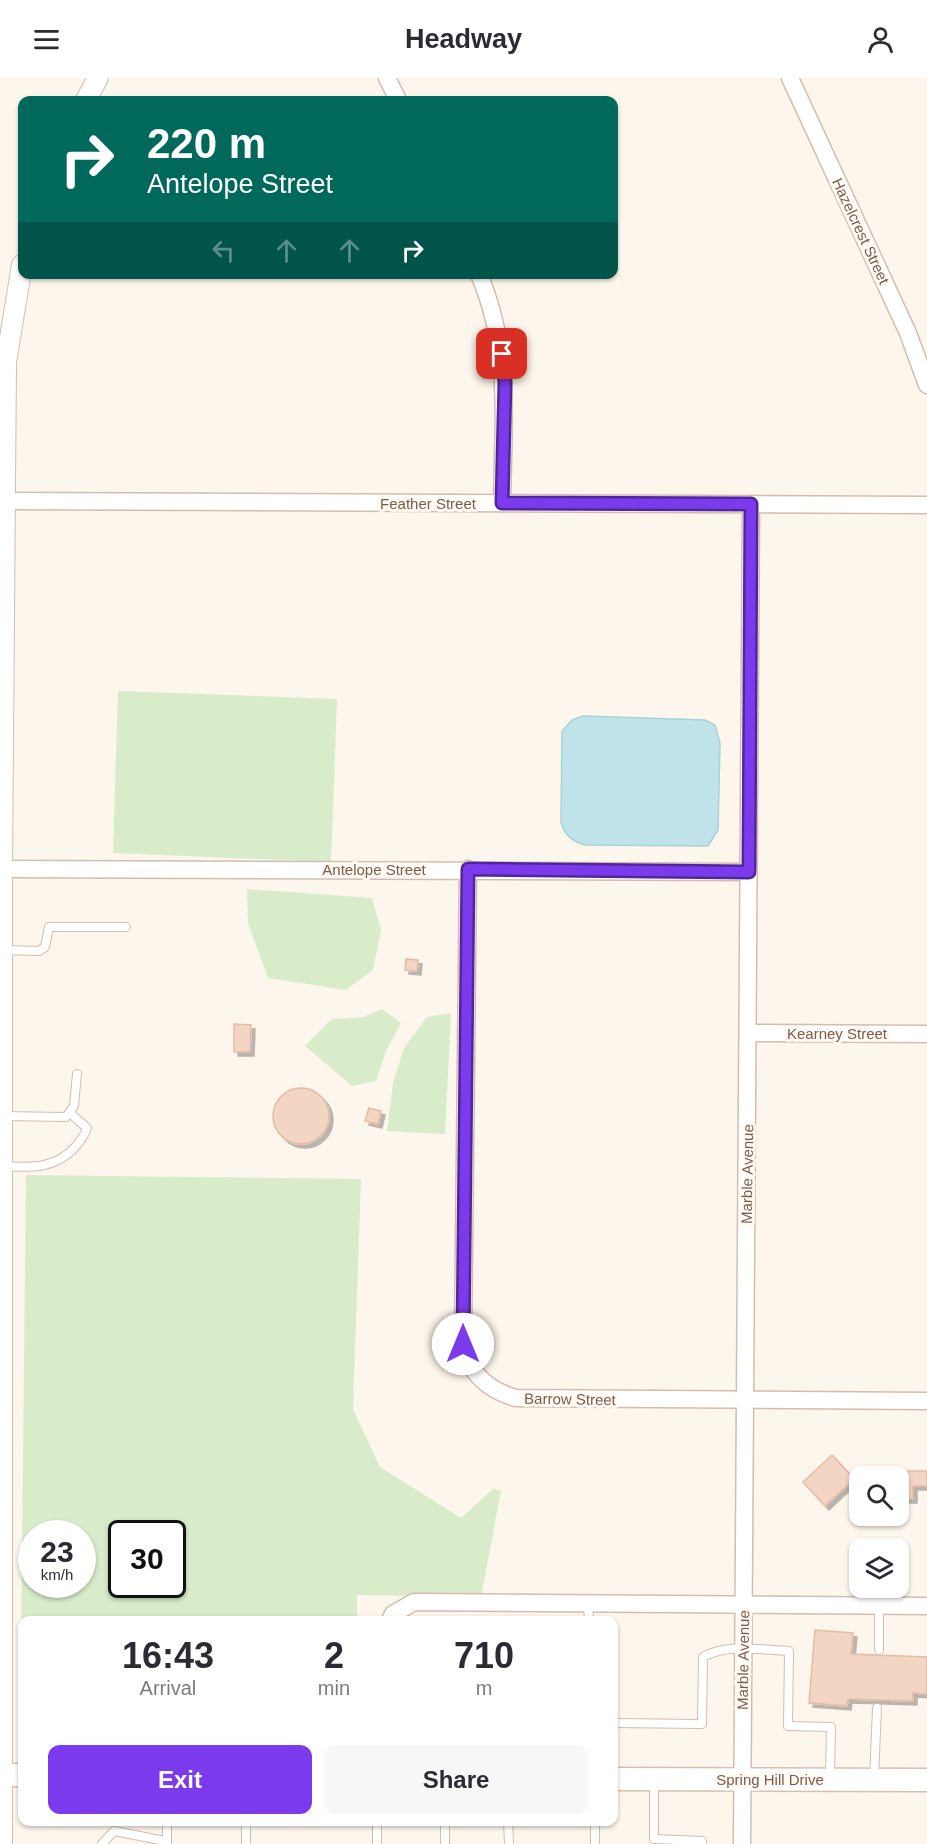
<!DOCTYPE html>
<style>
:root{--surface:#fff;--page:#f7f7f7;--text:#2b2b33;--muted:#7c7c81;--accent:#7c3aed}
body{margin:0;font-family:Helvetica,sans-serif;background:var(--page);color:var(--text);height:100vh;display:flex;flex-direction:column;font-size:22px;white-space:nowrap}
*{box-sizing:border-box;margin:0}
p{font-size:20px;color:var(--muted)}
.icon{flex:none;width:33px;height:33px;fill:none;stroke:currentColor;stroke-width:2;stroke-linecap:round;stroke-linejoin:round}
.map{position:relative;flex:1;overflow:hidden}
.side{position:absolute;left:18px;top:1538px;width:600px;height:210px;display:flex;flex-direction:column;background:var(--surface);border-radius:12px;box-shadow:0 2px 4px #0004}
.side>*{flex:none}
.banner{position:absolute;left:18px;top:18px;width:600px;height:183px;border-radius:12px;box-shadow:0 2px 4px #0004;background:#00695c;color:#fff;overflow:hidden}
.controls{position:absolute;left:849px;top:1388px;display:grid;gap:12px}
.controls a{display:grid;place-items:center;width:60px;height:60px;border-radius:12px;background:var(--surface);box-shadow:0 2px 4px #0004;font-size:30px}
.speed{position:absolute;left:18px;top:1442px;display:flex;gap:12px;font-size:30px;font-weight:700;text-align:center}
.speed>*{display:grid;place-content:center;width:78px;height:78px;border-radius:50%;background:var(--surface);box-shadow:0 2px 4px #0004;line-height:1}
.speed small{font-size:15px;font-weight:400}
.speed .limit{border:3px solid #111;border-radius:9px;background:#fff;color:#111}
.pin{position:absolute;display:grid;place-items:center;width:51px;height:51px;color:#fff;margin:-26px;border-radius:12px;box-shadow:0 3px 9px #0006}
.me{position:absolute;width:66px;margin:-33px;rotate:0deg;stroke-linejoin:round;filter:drop-shadow(0 0 4px #0008)}
.turn{display:flex;align-items:center;gap:21px;height:126px;padding:0 30px;font-size:27px}
.turn .icon{width:78px;height:78px;stroke-width:2.5}
.turn b{display:block;font-size:42px;line-height:51px}
.lanes{display:flex;align-items:center;height:57px;padding:0 30px;background:#0003;justify-content:center;gap:30px;direction:ltr}
.lanes .off{opacity:.35}
.eta{display:flex;justify-content:space-evenly;align-items:center;height:102px;text-align:center}
.eta b{font-size:36px;font-weight:800;line-height:42px}
.cta{display:flex;gap:12px;margin-top:auto;padding:12px 30px}
.cta a{flex:1;height:69px;border-radius:12px;background:var(--accent);color:#fff;font-size:24px;font-weight:800;line-height:69px;text-align:center}
.cta a+a{background:var(--page);color:var(--text)}
header{display:flex;justify-content:space-between;align-items:center;height:78px;padding:0 30px;background:var(--surface);font-size:27px;font-weight:800}
.map>svg:first-child{display:block}
</style>
<header><svg class="icon" aria-label="menu" viewBox="0 0 24 24"><path d="M4 6h16M4 12h16M4 18h16"/></svg>Headway<svg class="icon" aria-label="person" viewBox="0 0 24 24"><circle cx="12" cy="8" r="4"/><path d="M4 21q1-7 8-7t8 7"/></svg></header>
<div class="map">
<svg width="927" height="1766" viewBox="0 0 927 1766">
<defs>
<filter id="shadow"><feDropShadow dx="4" dy="4" stdDeviation="0" flood-color="#0004"/></filter>
</defs>
<rect width="100%" height="100%" fill="#fdf6ec"/>
<!-- green -->
<g fill="#d8ecc9" fill-rule="evenodd">
<polygon points="118,613 337,621 331,784 113,775"/>
<polygon points="247,811 372,820 381,852 373,892 346,912 268,900 248,845"/>
<polygon points="382,931 401,945 386,973 376,1003 352,1008 305,968 332,941 363,939"/>
<polygon points="451,935 445,1056 387,1053 393,1005 404,970 427,939"/>
<path d="M26 1097 361 1101 353 1331 380 1389 461 1440 493 1411 501 1413 481 1519 357 1517V1542H22V1660L20 1658ZM32 1455H82V1506H32ZM122 1455H172V1506H122Z"/>
</g>
<!-- water -->
<path fill="#bfe3e8" stroke="#a5d3da" stroke-width="1.5" d="M583 638 705 642 715 647 720 665 718 752 708 768 585 767C574 764 564 757 561 744L562 653 572 642Z"/>
<!-- building -->
<g fill="#f3d5c3" stroke="#e6bba3" stroke-width="1.5" filter="url(#shadow)">
<polygon points="406,881 418,882 417,893 405,892"/>
<polygon points="234,946 251,947 250,974 234,974"/>
<circle cx="301" cy="1038" r="28"/>
<polygon points="369,1030 381,1033 378,1046 365,1043"/>
<polygon points="832,1377 854,1401 825,1428 803,1404"/>
<polygon points="898,1393 927,1393 927,1408 913,1408 913,1421 898,1421"/>
<polygon points="815,1552 853,1555 851,1576 927,1579 927,1616 913,1615 913,1623 848,1621 847,1628 809,1625"/>
</g>
<g fill="none" stroke-linecap="round" stroke-linejoin="round">
<defs>
<g id="service">
<polyline points="3,872 39,873 45,869 49,849 126,849"/>
<polyline points="2,1038 66,1039 74,1028 77,996"/>
<path d="M2 1088C31 1090 57 1091 77 1067 81 1061 85 1057 87 1050L71 1036"/>
<polyline points="588,1527 589,1542"/>
<polyline points="879,1572 879,1528"/>
<path d="M614 1645 702 1646 703 1579C728 1565 762 1572 789 1573L788 1648 831 1649 830 1699"/>
<polyline points="654,1702 654,1761 702,1763 702,1766"/>
<polyline points="874,1702 877,1630"/>
<polyline points="246,1743 246,1766"/>
<polyline points="377,1743 377,1766"/>
<polyline points="445,1743 445,1766"/>
<polyline points="508,1743 509,1766"/>
<polyline points="595,1743 595,1766"/>
<polyline points="102,1766 114,1753 165,1763"/>
<polyline points="167,1766 167,1743"/>
</g>
<g id="minor">
<polyline points="387,0 398,22"/>
<polyline points="790,0 908,255 927,307"/>
<path d="M479 196C512 275 503 343 502 425"/>
<polyline points="0,423 927,427"/>
<polyline points="0,791 749,794"/>
<path d="M468 791 463 1261C466 1293 487 1312 516 1320L927 1323"/>
<polyline points="748,955 927,956"/>
<polyline points="390,1542 393,1536 414,1524 927,1528"/>
<polyline points="742,1766 751,426"/>
</g>
<g id="tertiary">
<polyline points="86,22 98,0"/>
<polyline points="2,1766 2,791 6,284 22,187"/>
</g>
<g id="secondary">
<polyline points="0,1697 22,1697"/>
<polyline points="614,1701 927,1702"/>
</g>
</defs>
<!-- service casing -->
<use href="#service" stroke="#d1beb0" stroke-width="10"/>
<!-- minor casing -->
<use href="#minor" stroke="#d1beb0" stroke-width="19"/>
<!-- tertiary casing -->
<use href="#tertiary" stroke="#d1beb0" stroke-width="22"/>
<!-- secondary casing -->
<use href="#secondary" stroke="#d6c0b0" stroke-width="25"/>
<!-- service -->
<use href="#service" stroke="#fff" stroke-width="8"/>
<!-- minor -->
<use href="#minor" stroke="#fff" stroke-width="16"/>
<!-- tertiary -->
<use href="#tertiary" stroke="#fff" stroke-width="20"/>
<!-- secondary -->
<use href="#secondary" stroke="#fff" stroke-width="22"/>
</g>
<g fill="none" stroke-linecap="round" stroke-linejoin="round">
<defs>
<polyline id="route" points="463,1266 468,791 749,794 751,426 502,425 505,304 502,276"/>
</defs>
<!-- route casing -->
<use href="#route" stroke="#51269a" stroke-width="15"/>
<!-- route -->
<use href="#route" stroke="#7c3aed" stroke-width="10"/>
</g>
<g text-anchor="middle" dominant-baseline="central" stroke-width="6" stroke-linejoin="round" paint-order="stroke">
<!-- street labels -->
<g font-size="15" fill="#7a5c4d" stroke="#fffaf3">
<text transform="translate(861 153) rotate(65)">Hazelcrest Street</text>
<text x="428" y="425">Feather Street</text>
<text x="374" y="791">Antelope Street</text>
<text x="837" y="955">Kearney Street</text>
<text transform="translate(747 1096) rotate(-89)">Marble Avenue</text>
<text transform="translate(570 1321) rotate(1)">Barrow Street</text>
<text transform="translate(743 1582) rotate(-89)">Marble Avenue</text>
<text x="770" y="1701">Spring Hill Drive</text>
</g>
</g>
</svg>
<div class="controls">
<a><svg class="icon" aria-label="search" viewBox="0 0 24 24"><circle cx="10" cy="10" r="6"/><path d="M15 15l6 6"/></svg></a>
<a><svg class="icon" aria-label="layers" viewBox="0 0 24 24"><path d="M12 4l9 5-9 5-9-5zM3 14l9 5 9-5"/></svg></a>
</div>
<div class="speed"><div>23<small>km/h</small></div><div class="limit">30</div></div>
<div class="pin" style="left:502px;top:276px;background:#d93025"><svg class="icon" aria-label="arrive" viewBox="0 0 24 24"><path d="M6 21V4h12l-3 4 3 4H6"/></svg></div>
<svg class="me" style="left:463px;top:1266px" viewBox="-20 -20 40 40"><circle r="19" fill="#fff"/><path d="M0-13L10 11 0 6-10 11z" fill="#7c3aed"/></svg>
<div class="banner">
<div class="turn"><svg class="icon" aria-label="right" viewBox="0 0 24 24"><path d="M7 20v-9h11M14 6l5 5-5 5"/></svg><div><b>220 m</b>Antelope Street</div></div>
<div class="lanes"><svg class="icon off" aria-label="left" viewBox="0 0 24 24"><path d="M17 20v-9H6M10 6l-5 5 5 5"/></svg><svg class="icon off" aria-label="ahead" viewBox="0 0 24 24"><path d="M12 20V5M6 11l6-6 6 6"/></svg><svg class="icon off" aria-label="ahead" viewBox="0 0 24 24"><path d="M12 20V5M6 11l6-6 6 6"/></svg><svg class="icon" aria-label="right" viewBox="0 0 24 24"><path d="M7 20v-9h11M14 6l5 5-5 5"/></svg></div>
</div>
<section class="side">
<div class="eta">
<div><b>16:43</b><p>Arrival</p></div>
<div><b>2</b><p>min</p></div>
<div><b>710</b><p>m</p></div>
</div>
<div class="cta"><a>Exit</a><a>Share</a></div>
</section>
</div>
